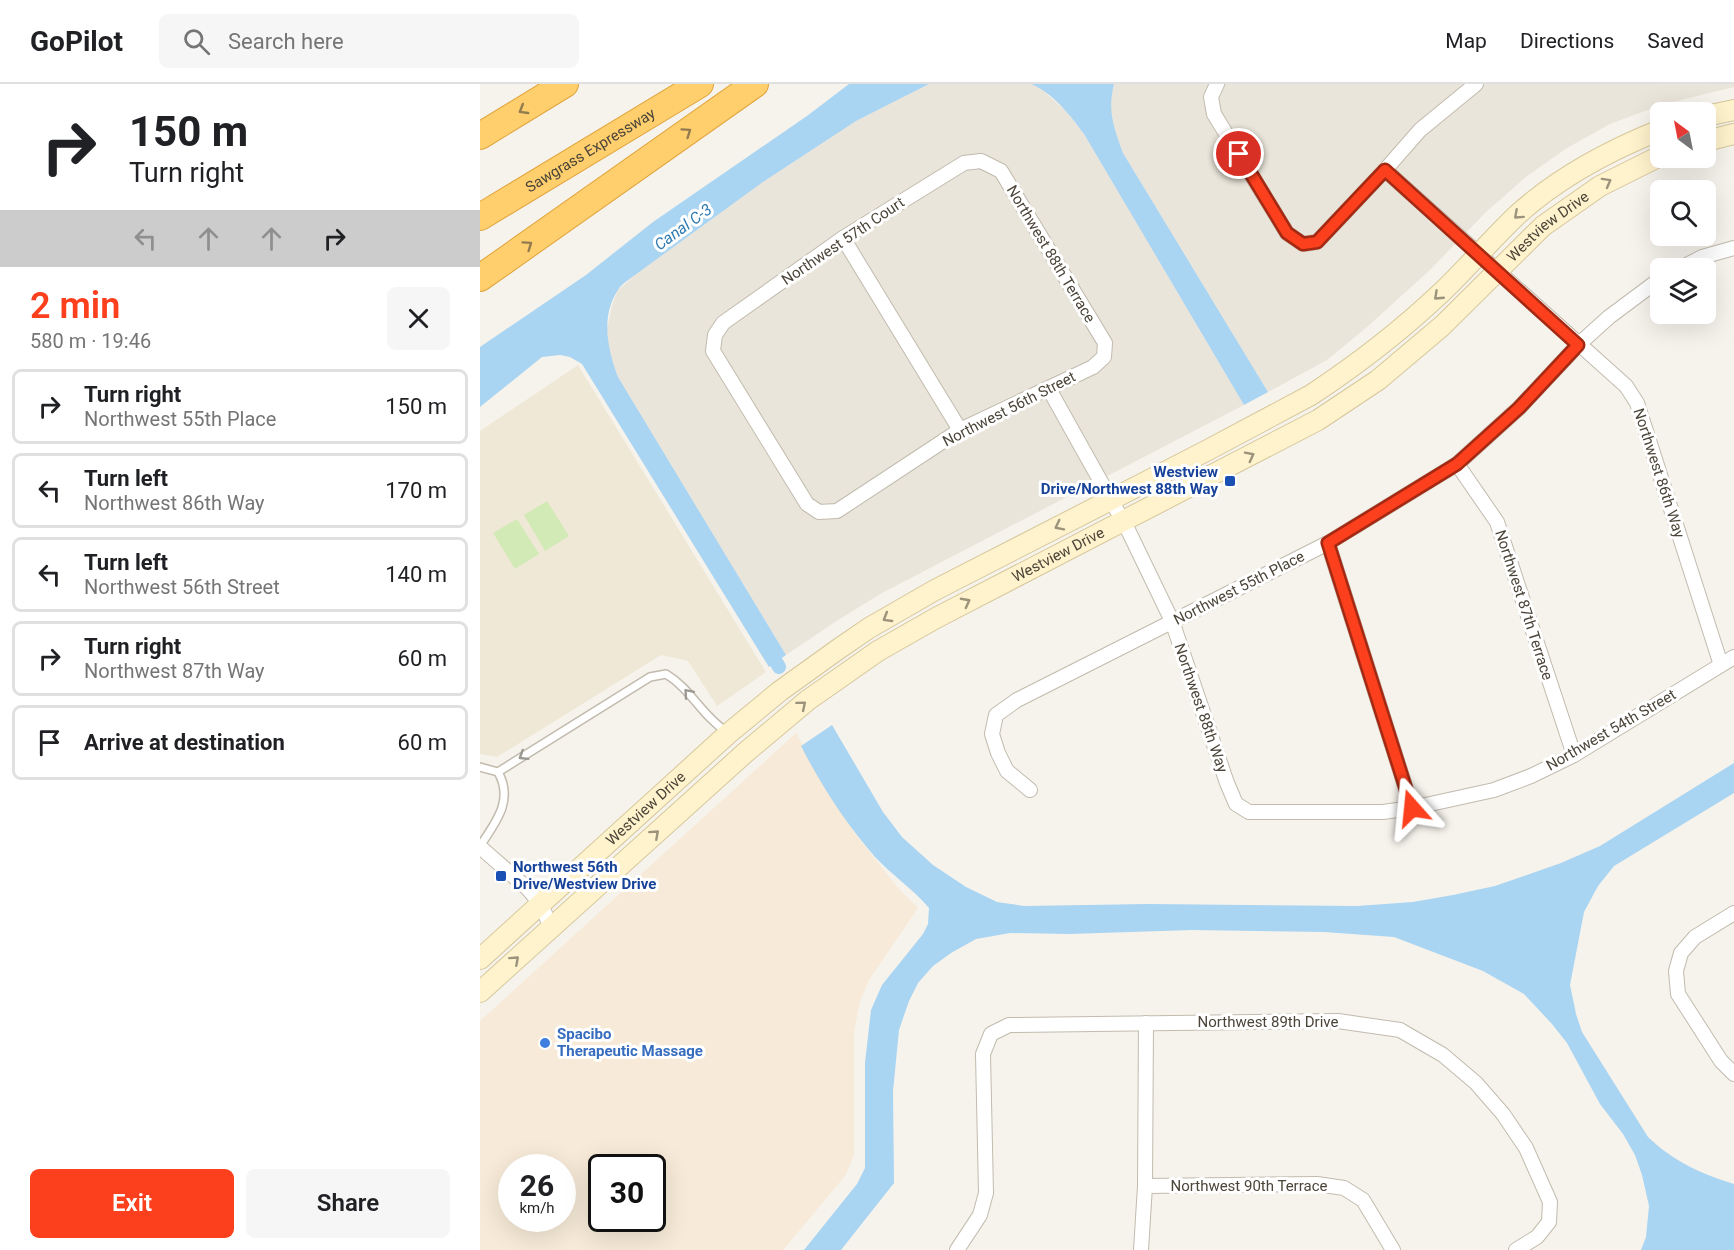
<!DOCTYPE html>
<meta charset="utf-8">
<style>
:root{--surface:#fff;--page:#f6f6f6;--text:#202124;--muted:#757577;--line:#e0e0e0;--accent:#fc3f1d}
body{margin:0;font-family:Roboto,sans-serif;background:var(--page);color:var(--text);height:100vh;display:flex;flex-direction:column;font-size:22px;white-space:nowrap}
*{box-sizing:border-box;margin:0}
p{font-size:20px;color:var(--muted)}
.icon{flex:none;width:33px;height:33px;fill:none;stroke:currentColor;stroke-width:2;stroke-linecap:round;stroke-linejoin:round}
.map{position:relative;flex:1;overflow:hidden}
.side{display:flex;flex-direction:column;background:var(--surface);width:480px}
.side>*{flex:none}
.top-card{background:#fff;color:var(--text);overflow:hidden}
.needle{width:39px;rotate:328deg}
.controls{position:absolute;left:1170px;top:18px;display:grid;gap:12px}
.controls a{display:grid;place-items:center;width:66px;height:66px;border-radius:9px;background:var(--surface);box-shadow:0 6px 24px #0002;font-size:30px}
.speed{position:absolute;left:18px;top:1070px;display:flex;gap:12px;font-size:30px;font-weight:700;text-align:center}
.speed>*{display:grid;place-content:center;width:78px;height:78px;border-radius:50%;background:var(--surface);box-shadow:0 6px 24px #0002;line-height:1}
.speed small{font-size:15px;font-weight:400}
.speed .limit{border:3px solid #111;border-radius:9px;background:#fff;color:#111}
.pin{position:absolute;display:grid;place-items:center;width:51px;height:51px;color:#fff;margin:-26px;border:3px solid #fff;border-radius:50%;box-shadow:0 2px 6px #0007}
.me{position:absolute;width:66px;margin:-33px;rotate:342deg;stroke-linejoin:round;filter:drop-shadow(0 0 4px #0008)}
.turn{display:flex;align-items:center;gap:21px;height:126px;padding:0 30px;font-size:27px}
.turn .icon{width:78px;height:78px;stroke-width:2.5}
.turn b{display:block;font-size:42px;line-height:51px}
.lanes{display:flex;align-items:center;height:57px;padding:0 30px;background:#0003;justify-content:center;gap:30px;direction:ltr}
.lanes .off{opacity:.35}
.round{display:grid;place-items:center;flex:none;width:63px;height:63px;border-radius:9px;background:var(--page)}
.headline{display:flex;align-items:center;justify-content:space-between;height:102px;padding:0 30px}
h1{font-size:36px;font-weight:600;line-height:45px;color:var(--accent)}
.primary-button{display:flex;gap:12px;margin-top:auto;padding:12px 30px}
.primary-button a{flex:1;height:69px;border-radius:9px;background:var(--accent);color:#fff;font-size:24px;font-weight:600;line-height:69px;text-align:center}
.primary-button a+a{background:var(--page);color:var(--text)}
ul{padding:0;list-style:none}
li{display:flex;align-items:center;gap:18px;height:75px;margin:0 12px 9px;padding:0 18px;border:3px solid var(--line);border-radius:9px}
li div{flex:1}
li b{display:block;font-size:22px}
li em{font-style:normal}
header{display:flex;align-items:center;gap:36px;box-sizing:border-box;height:84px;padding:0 30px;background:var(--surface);border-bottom:2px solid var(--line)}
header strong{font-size:28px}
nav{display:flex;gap:33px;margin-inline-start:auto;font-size:21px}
.search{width:420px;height:54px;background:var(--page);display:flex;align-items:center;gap:15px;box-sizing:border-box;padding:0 21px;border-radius:9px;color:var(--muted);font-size:22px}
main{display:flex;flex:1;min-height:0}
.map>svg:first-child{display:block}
</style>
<header>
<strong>GoPilot</strong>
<div class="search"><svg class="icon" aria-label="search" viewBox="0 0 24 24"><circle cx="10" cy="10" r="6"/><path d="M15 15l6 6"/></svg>Search here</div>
<nav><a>Map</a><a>Directions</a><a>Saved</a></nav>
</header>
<main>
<section class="side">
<div class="top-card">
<div class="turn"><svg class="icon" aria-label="right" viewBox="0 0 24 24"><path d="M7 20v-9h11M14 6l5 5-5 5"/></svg><div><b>150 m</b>Turn right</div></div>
<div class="lanes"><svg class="icon off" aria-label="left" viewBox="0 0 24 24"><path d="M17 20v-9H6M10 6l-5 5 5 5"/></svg><svg class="icon off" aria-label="ahead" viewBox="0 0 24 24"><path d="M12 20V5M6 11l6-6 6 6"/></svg><svg class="icon off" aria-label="ahead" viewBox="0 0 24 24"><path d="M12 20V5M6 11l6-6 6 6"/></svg><svg class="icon" aria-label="right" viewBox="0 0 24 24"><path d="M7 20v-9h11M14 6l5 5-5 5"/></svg></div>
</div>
<div class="headline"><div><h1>2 min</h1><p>580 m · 19:46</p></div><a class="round"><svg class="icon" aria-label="close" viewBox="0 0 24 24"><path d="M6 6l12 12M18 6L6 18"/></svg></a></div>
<ul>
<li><svg class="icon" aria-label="right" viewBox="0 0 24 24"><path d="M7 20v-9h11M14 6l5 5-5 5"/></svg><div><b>Turn right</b><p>Northwest 55th Place</p></div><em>150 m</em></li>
<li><svg class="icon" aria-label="left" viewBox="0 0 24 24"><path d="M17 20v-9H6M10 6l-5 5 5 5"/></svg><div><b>Turn left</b><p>Northwest 86th Way</p></div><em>170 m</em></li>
<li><svg class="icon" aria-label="left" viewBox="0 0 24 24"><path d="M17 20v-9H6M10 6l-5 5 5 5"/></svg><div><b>Turn left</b><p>Northwest 56th Street</p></div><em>140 m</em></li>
<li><svg class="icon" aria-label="right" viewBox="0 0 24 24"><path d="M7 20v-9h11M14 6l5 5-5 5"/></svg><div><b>Turn right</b><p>Northwest 87th Way</p></div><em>60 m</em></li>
<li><svg class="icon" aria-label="arrive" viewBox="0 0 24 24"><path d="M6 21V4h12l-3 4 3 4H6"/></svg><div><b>Arrive at destination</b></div><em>60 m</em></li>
</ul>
<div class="primary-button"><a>Exit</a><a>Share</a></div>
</section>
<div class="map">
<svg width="1254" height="1166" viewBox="0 0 1254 1166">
<rect width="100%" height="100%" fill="#f6f3ec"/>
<!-- residential -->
<g fill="#eae5da">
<polygon points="449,0 551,0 559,3 587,28 604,50 764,321 402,509 355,538 306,571 138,293 129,268 127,245 132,221 138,206 155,191 283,98 376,37"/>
<polygon points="634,0 1254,0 1254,3 1181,21 1130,40 1087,64 1047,92 1006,128 952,184 886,244 847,276 788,308 643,69 631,38 631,10"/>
</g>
<!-- commercial -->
<path fill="#f7ead8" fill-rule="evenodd" d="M316 649 373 747 418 804 438 824 389 896 380 917 374 948V1071L365 1092 303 1166H0V937ZM32 1083H82V1134H32ZM122 1083H172V1134H122Z"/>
<!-- education -->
<polygon fill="#efe8d6" points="98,281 286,588 237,622 208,577 181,571 17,673 0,670 0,347"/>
<!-- green -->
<g fill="#d2eab5">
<polygon points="67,417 89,452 65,467 44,431"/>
<polygon points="37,435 59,470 35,485 13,449"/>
</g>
<!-- water -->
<g fill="#a9d4f2">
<path d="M369 0H449L376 37 283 98 155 191C150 195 141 200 138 206 120 233 128 266 138 293L306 571 289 583 102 280 90 273 80 271 62 273 0 323V263L106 191 173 138 327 32Z"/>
<path d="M551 0H634C627 27 634 44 643 69L788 308 764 321 604 50C590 31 573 9 551 0Z"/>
<path d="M352 641 403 728 422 753 453 781 486 803 517 818 544 822 669 820 877 822 933 818 973 811 1015 802 1081 779 1120 762 1254 679V709L1134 782 1118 802 1104 828 1090 901 1096 930 1102 948 1168 1053C1193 1077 1221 1090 1254 1100V1166H1161L1166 1153 1169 1122 1162 1091 1155 1071 1143 1050 1120 1020 1087 959 1072 940 1044 910 1003 887 914 853 844 848 712 846 589 850 530 849 496 855 471 869 453 882 438 899 429 917 419 946 413 1007 414 1099 361 1166H324L377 1100 385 1084V979L391 926 402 901 443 850 448 840 449 824C433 805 412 791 395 773 366 740 341 701 321 662Z"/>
</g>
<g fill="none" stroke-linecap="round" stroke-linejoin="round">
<!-- canal -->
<polyline stroke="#a9d4f2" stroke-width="14" points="287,562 299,583"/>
<defs>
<g id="lane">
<path d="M0 683 18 688C34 716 16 738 0 762"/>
<path d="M18 688 170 593 186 590C211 605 222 632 247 648"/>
</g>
<g id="street">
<polyline points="737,0 731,13 734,30 807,149 823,160 837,158 905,86 940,46 996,0"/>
<polygon points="501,77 521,87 625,259 624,273 613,283 480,346 357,427 339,428 327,420 233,267 235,251 243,239 363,154 484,79"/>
<polyline points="905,86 1146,302 1157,319 1241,581"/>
<polyline points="363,154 480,346"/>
<polyline points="1201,184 1222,173 1254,164"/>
<polyline points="569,305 649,448 692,537 747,699 756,720 769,728 903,728 932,724 1014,706 1051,692 1094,671 1254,573"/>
<polyline points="977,380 1017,438 1094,671"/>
<polyline points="848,459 932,724"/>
<polyline points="550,706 527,687 518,669 512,650 516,631 537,616 848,459 977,380 1039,324 1098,261 1129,233 1180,195"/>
<polyline points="0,763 47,804 61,820 71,844"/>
<polyline points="1254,829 1215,853 1201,869 1196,887 1198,910 1241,977 1254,990"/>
<polyline points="665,1102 837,1100 864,1104 883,1116 913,1166"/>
<polyline points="477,1166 500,1131 506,1109 503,970 511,950 529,941 858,937 920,946 963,971 996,999 1023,1030 1046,1064 1070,1118 1069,1138 1057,1153 1036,1166"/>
<polyline points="661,1166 665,1102 666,939"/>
</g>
<g id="secondary">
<polyline points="1226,32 1254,26"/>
<polyline points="1226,57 1254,50"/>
<path id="s1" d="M0 875 249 649 300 607 357 566 389 544 455 506 726 367 831 311C878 280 922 246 963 207 988 183 1011 156 1036 132 1078 93 1128 67 1180 46"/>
<path id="s2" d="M0 908 266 668 328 616 398 567 456 534 838 336 898 296 962 242 1063 142 1120 102 1180 72"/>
</g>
<g id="highway">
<polyline points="0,52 85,0"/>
<path id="s3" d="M0 133 220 0"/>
<polyline points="0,194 275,0"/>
</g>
</defs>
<!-- lane casing -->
<use href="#lane" stroke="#c2bbae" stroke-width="10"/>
<!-- street casing -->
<use href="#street" stroke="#c2bbae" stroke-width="16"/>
<!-- secondary casing -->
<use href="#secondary" stroke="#d6c79b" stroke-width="22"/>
<!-- highway casing -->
<use href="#highway" stroke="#e0a43c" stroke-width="28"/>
<!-- lane -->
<use href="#lane" stroke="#fff" stroke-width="7"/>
<!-- street -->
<use href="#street" stroke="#fff" stroke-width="14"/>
<!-- secondary -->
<use href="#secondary" stroke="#fff3cd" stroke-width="20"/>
<!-- highway -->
<use href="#highway" stroke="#ffcf6e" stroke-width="26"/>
</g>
<!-- one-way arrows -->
<defs><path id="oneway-chevron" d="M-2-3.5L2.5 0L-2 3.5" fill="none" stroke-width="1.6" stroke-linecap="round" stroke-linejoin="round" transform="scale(1.5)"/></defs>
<g stroke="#937c4e">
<use href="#oneway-chevron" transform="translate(43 26) rotate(149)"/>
<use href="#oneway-chevron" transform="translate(207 48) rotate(-35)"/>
<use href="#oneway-chevron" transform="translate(48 161) rotate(-35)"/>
</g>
<g stroke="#9c937c">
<use href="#oneway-chevron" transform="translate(1127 98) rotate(-29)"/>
<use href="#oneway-chevron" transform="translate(1038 131) rotate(138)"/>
<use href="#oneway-chevron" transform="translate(958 212) rotate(137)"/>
<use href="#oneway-chevron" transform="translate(770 372) rotate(-27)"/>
<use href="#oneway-chevron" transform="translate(579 442) rotate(153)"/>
<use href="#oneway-chevron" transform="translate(486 518) rotate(-28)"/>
<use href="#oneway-chevron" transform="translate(407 534) rotate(149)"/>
<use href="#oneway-chevron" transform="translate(322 621) rotate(-40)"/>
<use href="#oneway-chevron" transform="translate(175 750) rotate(-42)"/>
<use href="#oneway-chevron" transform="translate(35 876) rotate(-42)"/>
</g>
<g stroke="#9c9892">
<use href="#oneway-chevron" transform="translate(208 609) rotate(-131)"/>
<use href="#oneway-chevron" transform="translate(43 672) rotate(148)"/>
</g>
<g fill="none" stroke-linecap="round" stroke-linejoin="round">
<defs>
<polyline id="route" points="759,70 807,149 823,160 837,158 905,86 1098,261 1039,324 977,380 848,459 932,724"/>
</defs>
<!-- route casing -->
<use href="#route" stroke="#a42913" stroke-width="15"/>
<!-- route -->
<use href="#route" stroke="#fc3f1d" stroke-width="10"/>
</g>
<!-- markers -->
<g fill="#1a4fb4" stroke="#fff" stroke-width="2">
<rect x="744" y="391" width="12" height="12" rx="3"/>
<rect x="15" y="786" width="12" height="12" rx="3"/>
</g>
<circle fill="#3f7fe0" stroke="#fff" stroke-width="2" cx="65" cy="959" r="6"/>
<g text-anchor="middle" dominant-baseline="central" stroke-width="6" stroke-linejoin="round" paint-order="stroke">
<!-- street labels -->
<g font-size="15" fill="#4b4439" stroke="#fff">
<text stroke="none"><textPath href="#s3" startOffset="129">Sawgrass Expressway</textPath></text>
<text stroke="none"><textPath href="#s2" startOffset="1323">Westview Drive</textPath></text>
<text transform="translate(363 157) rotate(-34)">Northwest 57th Court</text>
<text transform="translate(571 170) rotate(59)">Northwest 88th Terrace</text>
<text transform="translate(529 325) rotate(-27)">Northwest 56th Street</text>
<text transform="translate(1179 389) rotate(72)">Northwest 86th Way</text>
<text stroke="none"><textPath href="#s2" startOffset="729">Westview Drive</textPath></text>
<text transform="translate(759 504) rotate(-27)">Northwest 55th Place</text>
<text transform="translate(1044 521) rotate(72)">Northwest 87th Terrace</text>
<text transform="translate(721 624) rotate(71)">Northwest 88th Way</text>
<text transform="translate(1131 646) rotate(-30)">Northwest 54th Street</text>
<text stroke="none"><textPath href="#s1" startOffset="224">Westview Drive</textPath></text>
<text x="788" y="938">Northwest 89th Drive</text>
<text x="769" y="1102">Northwest 90th Terrace</text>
</g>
<!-- transit labels -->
<g font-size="15" font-weight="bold" fill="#164399" stroke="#fff" text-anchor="end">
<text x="738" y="388">Westview<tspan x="738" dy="17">Drive/Northwest 88th Way</tspan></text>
<text x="33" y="783" text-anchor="start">Northwest 56th<tspan x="33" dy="17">Drive/Westview Drive</tspan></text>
</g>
<!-- shop labels -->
<g font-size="15" font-weight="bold" fill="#366cbe" stroke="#fff" text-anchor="start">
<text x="77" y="950">Spacibo<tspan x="77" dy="17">Therapeutic Massage</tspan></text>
</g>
<!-- water labels -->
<g font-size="16" font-style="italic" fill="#2e7ab2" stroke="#fff">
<text transform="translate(203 143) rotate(-36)">Canal C-3</text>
</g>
</g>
</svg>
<div class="controls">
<a><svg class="needle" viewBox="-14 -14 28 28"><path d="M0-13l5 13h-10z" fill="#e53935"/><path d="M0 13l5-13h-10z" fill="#757577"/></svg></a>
<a><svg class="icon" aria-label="search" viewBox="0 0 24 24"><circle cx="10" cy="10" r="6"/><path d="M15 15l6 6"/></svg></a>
<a><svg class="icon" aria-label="layers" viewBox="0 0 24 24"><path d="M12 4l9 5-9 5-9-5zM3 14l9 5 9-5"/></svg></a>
</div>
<div class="speed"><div>26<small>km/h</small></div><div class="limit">30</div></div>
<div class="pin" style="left:759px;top:70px;background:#d93025"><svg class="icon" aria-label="arrive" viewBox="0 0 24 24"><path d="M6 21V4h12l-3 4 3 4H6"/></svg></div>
<svg class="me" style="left:932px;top:724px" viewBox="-20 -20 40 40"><path d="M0-17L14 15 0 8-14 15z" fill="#fc3f1d" stroke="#fff" stroke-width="4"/></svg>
</div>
</main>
